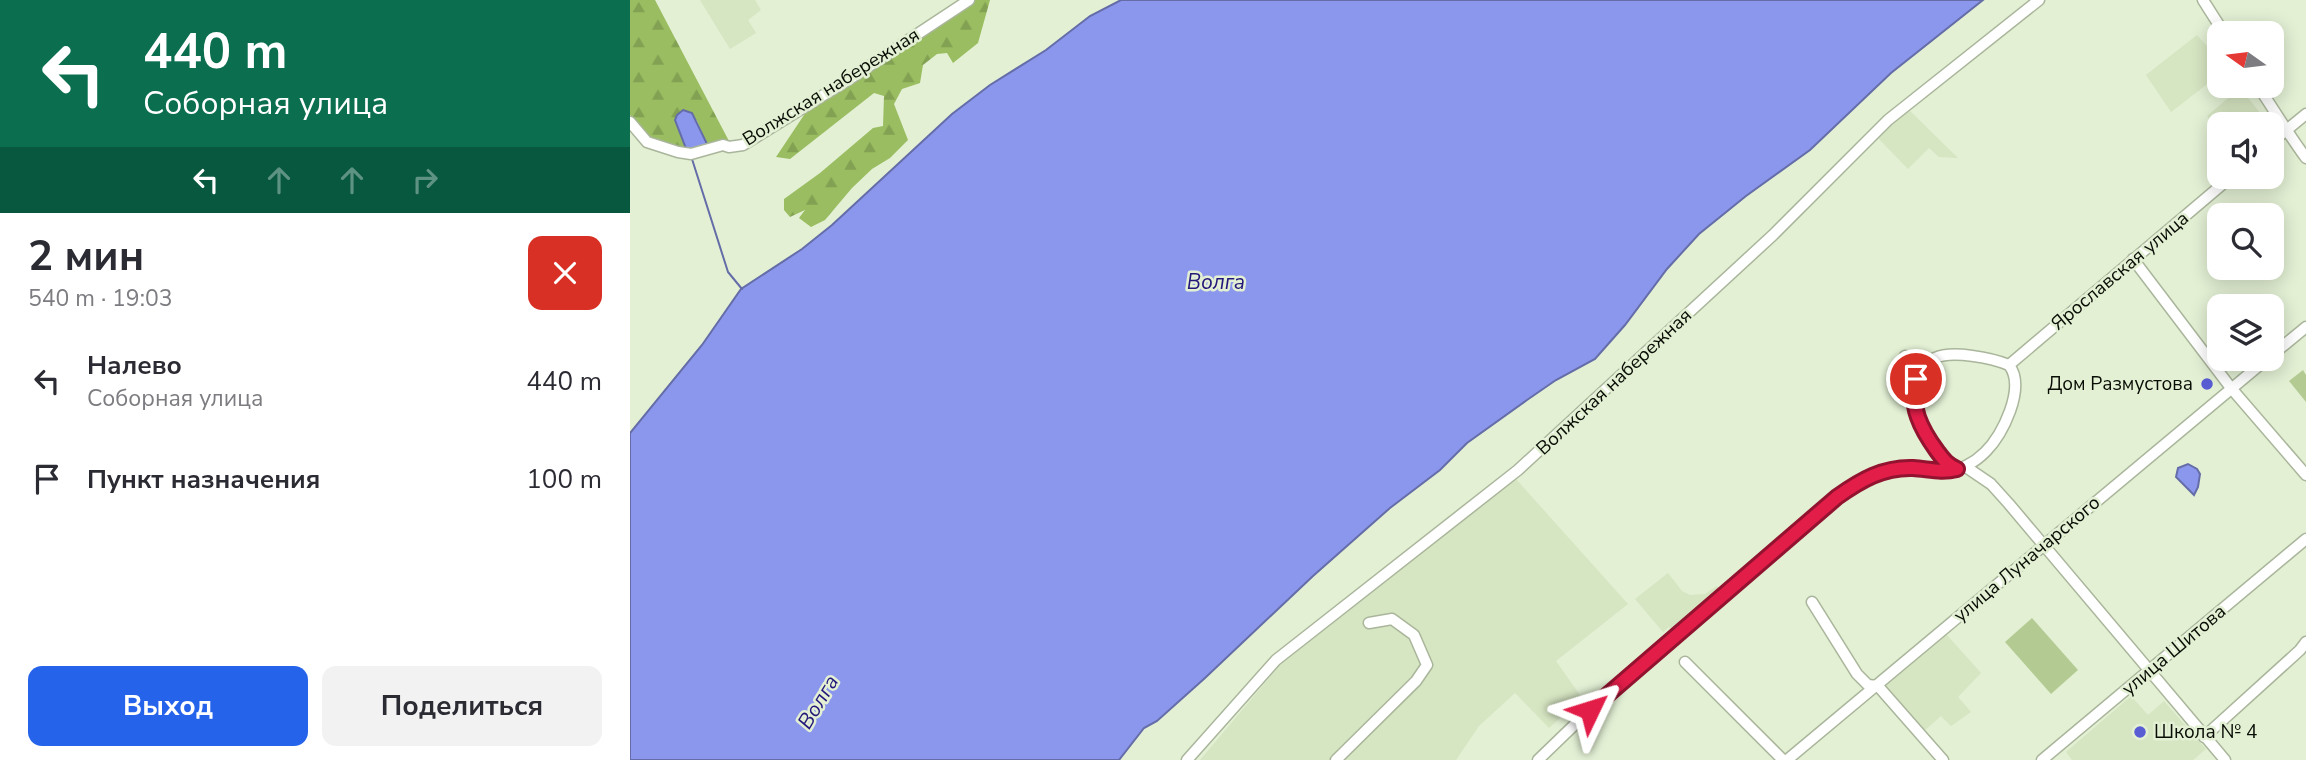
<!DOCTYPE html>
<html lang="ru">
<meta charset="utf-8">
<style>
:root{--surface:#fff;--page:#f2f2f3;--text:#2b2b33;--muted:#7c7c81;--accent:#2563eb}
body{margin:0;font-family:"Nunito Sans",sans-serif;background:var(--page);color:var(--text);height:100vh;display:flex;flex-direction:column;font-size:26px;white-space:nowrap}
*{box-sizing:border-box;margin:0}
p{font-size:23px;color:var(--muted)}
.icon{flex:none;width:38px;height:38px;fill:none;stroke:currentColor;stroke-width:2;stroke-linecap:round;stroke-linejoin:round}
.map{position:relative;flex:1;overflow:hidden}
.drawer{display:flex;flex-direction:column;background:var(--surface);width:630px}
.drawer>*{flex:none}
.guide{background:#0b6e4f;color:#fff;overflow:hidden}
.needle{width:46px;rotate:284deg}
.controls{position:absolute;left:1577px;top:21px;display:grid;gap:14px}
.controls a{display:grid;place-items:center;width:77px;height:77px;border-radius:14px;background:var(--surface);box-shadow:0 4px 18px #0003;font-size:35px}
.pin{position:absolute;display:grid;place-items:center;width:60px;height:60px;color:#fff;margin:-30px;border:4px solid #fff;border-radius:50%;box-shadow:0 2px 7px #0007}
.me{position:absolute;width:77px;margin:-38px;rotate:49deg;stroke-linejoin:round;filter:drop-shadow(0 0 5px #0008)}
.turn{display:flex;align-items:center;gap:24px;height:147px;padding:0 28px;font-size:32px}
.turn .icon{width:91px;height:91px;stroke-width:2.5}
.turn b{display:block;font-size:49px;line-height:60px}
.lanes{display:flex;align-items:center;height:66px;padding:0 28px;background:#0003;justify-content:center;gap:35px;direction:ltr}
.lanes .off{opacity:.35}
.round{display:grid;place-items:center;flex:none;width:74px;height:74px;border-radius:14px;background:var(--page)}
.summary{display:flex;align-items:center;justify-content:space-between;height:119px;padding:0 28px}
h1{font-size:42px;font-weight:700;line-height:52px}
.cta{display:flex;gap:14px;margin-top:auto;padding:14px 28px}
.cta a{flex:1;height:80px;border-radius:14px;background:var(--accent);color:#fff;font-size:28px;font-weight:700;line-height:80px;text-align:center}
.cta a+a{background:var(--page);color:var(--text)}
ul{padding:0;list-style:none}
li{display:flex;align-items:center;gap:21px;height:98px;padding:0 28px}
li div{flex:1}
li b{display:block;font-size:26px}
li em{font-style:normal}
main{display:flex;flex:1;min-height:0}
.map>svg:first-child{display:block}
</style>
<main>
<section class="drawer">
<div class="guide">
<div class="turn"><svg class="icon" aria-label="left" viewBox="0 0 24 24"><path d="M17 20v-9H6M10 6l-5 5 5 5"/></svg><div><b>440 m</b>Соборная улица</div></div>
<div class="lanes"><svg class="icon" aria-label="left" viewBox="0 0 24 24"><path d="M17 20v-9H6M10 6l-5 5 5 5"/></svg><svg class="icon off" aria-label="ahead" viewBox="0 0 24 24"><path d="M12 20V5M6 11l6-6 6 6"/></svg><svg class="icon off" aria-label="ahead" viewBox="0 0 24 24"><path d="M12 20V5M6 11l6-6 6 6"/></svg><svg class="icon off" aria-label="right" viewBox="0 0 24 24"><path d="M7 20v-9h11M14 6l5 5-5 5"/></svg></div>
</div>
<div class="summary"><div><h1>2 мин</h1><p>540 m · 19:03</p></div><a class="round" style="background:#d93025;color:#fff"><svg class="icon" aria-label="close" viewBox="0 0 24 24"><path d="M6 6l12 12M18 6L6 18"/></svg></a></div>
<ul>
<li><svg class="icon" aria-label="left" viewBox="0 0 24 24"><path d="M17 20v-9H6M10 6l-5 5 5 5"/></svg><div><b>Налево</b><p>Соборная улица</p></div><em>440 m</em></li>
<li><svg class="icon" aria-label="arrive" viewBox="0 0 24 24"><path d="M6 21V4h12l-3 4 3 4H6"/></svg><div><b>Пункт назначения</b></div><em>100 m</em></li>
</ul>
<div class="cta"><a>Выход</a><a>Поделиться</a></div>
</section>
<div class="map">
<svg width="1676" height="760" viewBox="0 0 1676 760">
<defs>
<pattern id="forest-firs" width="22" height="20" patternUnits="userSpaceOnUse" patternTransform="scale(1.75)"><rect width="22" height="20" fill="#99bd60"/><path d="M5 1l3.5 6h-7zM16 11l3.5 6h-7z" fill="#82a152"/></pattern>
</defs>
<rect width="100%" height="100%" fill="#e3f0d4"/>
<!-- built -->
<g fill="#d6e5c2">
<polygon points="70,0 125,0 131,10 118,20 126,33 100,49"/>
<polygon points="1567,35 1589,59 1589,75 1541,112 1516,75"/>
<polygon points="1610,88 1639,124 1589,124 1589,134 1577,116"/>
<polygon points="1280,111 1328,158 1309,157 1299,148 1278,169 1248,138 1271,114 1273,116"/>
<polygon points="885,478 998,604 926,661 952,698 919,728 885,693 849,726 826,760 570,760 650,665"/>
<polygon points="1038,573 1052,591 1060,595 1075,594 1087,586 1093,592 1045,634 1039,627 1033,632 1005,599"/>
<polygon points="1316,634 1351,673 1328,697 1341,712 1321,726 1311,716 1294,731 1254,687"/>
<polygon points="1501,696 1518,715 1534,701 1576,749 1563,760 1442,760 1436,752"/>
</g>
<!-- grass -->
<g fill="#b3cb93">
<polygon points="1673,370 1676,375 1676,402 1659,381"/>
<polygon points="1402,618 1448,670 1421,694 1375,642"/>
</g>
<!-- forest -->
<g fill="url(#forest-firs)">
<polygon points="0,0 25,0 100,143 78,146 67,121 58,111 47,126 57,151 20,140 0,115"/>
<polygon points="343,0 360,0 348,43 323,63 317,53 307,54 293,65 290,83 272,89 264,104 278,140 260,158 242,169 222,188 195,220 181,227 169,218 175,210 160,217 154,210 154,199 190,173 243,128 253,126 254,96 244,93 160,159 146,157 176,112"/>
</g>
<!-- water -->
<g fill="#8b96ed" stroke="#646da7" stroke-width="2">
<polygon points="491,0 1353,0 1261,73 1180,150 1116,196 1069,234 1037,269 995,325 965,359 926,380 897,400 837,443 810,470 760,508 683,576 575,678 527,721 514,728 489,760 0,760 0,433 72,345 111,289 172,249 202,225 322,114 360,85 416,50 460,16"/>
<polygon points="53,110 62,113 78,146 57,151 45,120 47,115"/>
<polygon points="1558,464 1567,469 1570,474 1568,487 1564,495 1546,477 1548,468"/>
</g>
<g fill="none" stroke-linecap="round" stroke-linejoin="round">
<!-- stream -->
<polyline stroke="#646da7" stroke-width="2" points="62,159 98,272 112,289"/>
<defs>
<g id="minor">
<polyline points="1573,0 1594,33"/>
<path d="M1628 86C1644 110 1659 135 1676 158"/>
<polyline points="0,122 17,142 48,152 61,154 93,145 99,147 113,145 218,80 339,0"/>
<polyline points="1642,142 1676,114"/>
<polyline points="1503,259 1601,388 1676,475"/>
<polyline points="1642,355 1676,327"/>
<polyline points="1275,356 1290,369"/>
<polyline points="1336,467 1361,484 1379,504 1595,760"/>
<path d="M1327 469C1316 465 1311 456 1304 447 1286 423 1267 375 1305 358 1322 350 1362 358 1379 365"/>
<polyline points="1182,602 1227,674 1238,685 1248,686 1313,760"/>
<polyline points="1055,662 1153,760"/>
<polyline points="1574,737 1670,650 1676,642"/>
<polyline points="557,760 646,660 888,470 1143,235 1258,120 1409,0"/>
<polyline points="706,760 786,681 797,665 784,635 762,619 739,623"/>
<path d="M908 760 966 704 1222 486C1243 472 1264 466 1289 469 1298 470 1307 473 1316 472 1349 467 1369 441 1380 411 1385 397 1389 378 1379 365L1601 177"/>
<polyline points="1157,760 1637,359"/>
<polyline points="1412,760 1676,539"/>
</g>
</defs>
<!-- minor casing -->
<use href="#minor" stroke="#aab69b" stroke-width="13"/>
<!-- minor -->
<use href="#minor" stroke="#fff" stroke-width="10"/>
</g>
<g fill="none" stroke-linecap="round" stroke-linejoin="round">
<defs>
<path id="route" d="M960 710 1207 497C1231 480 1253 467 1283 468 1299 469 1311 473 1327 469 1317 465 1313 459 1307 451 1291 429 1279 406 1286 379"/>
</defs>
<!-- route casing -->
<use href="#route" stroke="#92132f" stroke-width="18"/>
<!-- route -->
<use href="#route" stroke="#e11d48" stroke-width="12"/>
</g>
<!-- markers -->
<g fill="#595dd4" stroke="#e3f0d4" stroke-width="2.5">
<circle cx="1577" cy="384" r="7"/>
<circle cx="1510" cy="732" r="7"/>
</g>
<g text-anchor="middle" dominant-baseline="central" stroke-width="5" stroke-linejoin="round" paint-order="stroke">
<!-- street labels -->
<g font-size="19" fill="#090d05" stroke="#e3f0d4">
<text transform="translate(201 87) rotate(-32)">Волжская набережная</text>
<text transform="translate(1490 271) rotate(-40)">Ярославская улица</text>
<text transform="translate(984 382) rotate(-43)">Волжская набережная</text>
<text transform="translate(1397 559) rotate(-40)">улица Луначарского</text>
<text transform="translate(1544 650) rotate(-40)">улица Шитова</text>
</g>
<!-- poi labels -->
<g font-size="19" fill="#090d05" stroke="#e3f0d4" text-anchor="end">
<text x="1563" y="384">Дом Размустова</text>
<text x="1524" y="732" text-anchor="start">Школа № 4</text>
</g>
<!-- water labels -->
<g font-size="21" font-style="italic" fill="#23177b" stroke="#e3f0d4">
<text x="586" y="282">Волга</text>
<text transform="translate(188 702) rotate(-59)">Волга</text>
</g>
</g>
</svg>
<div class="controls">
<a><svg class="needle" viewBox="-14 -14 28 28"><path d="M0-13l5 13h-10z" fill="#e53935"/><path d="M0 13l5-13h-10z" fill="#7c7c81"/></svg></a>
<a><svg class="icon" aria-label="sound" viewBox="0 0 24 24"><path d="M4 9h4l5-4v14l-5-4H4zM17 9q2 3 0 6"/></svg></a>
<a><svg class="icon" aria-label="search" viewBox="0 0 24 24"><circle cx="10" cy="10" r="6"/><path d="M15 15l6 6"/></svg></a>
<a><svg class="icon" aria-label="layers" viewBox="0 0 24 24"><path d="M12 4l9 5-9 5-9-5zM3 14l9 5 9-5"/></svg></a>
</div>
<div class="pin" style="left:1286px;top:379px;background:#d93025"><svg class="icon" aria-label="arrive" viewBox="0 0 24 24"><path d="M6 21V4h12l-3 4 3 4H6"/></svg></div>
<svg class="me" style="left:960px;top:710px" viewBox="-20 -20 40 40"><path d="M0-17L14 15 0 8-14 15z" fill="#e11d48" stroke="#fff" stroke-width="4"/></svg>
</div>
</main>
